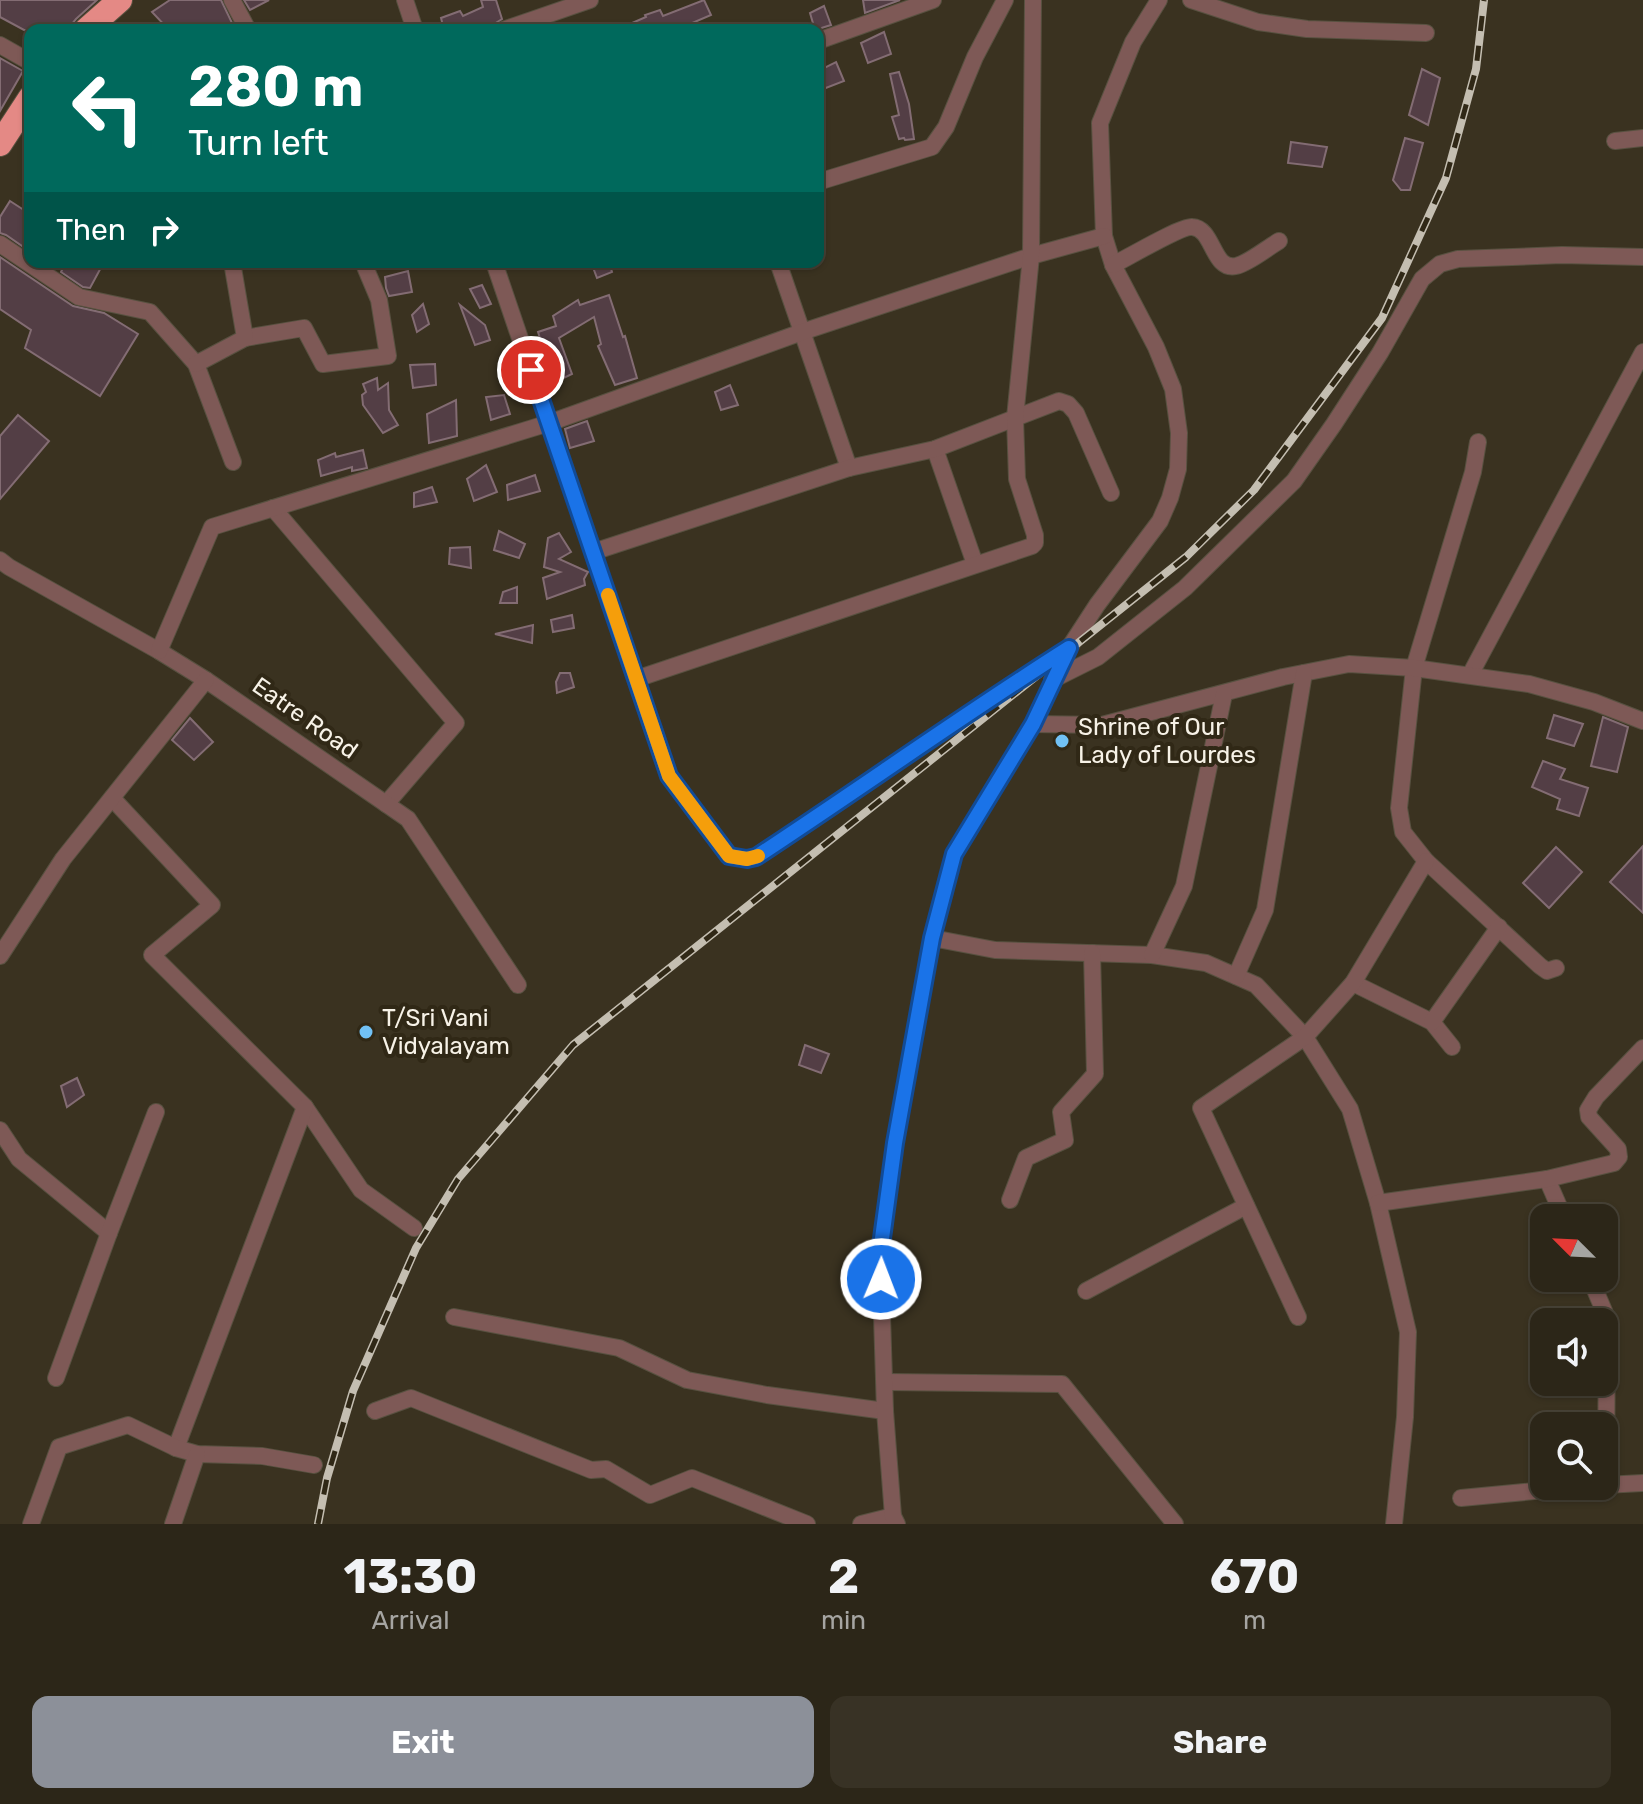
<!DOCTYPE html>
<style>
:root{--surface:#2c2618;--page:#383225;--text:#f1f3f6;--muted:#a6a5a2;--line:#484337;--accent:#8c9099}
body{margin:0;font-family:Rubik,sans-serif;background:var(--page);color:var(--text);height:100vh;display:flex;flex-direction:column;font-size:30px;white-space:nowrap}
*{box-sizing:border-box;margin:0}
p{font-size:26px;color:var(--muted)}
.icon{flex:none;width:44px;height:44px;fill:none;stroke:currentColor;stroke-width:2;stroke-linecap:round;stroke-linejoin:round}
.map{position:relative;height:1524px;overflow:hidden}
.drawer{display:flex;flex-direction:column;background:var(--surface);flex:1}
.drawer>*{flex:none}
.guide{position:absolute;left:24px;top:24px;width:800px;height:244px;border-radius:16px;box-shadow:0 2px 6px #0004,0 0 0 2px var(--line);background:#00695c;color:#fff;overflow:hidden}
.needle{width:52px;rotate:294deg}
.buttons{position:absolute;left:1530px;top:1204px;display:grid;gap:16px}
.buttons a{display:grid;place-items:center;width:88px;height:88px;border-radius:16px;background:var(--surface);box-shadow:0 2px 6px #0004,0 0 0 2px var(--line);font-size:40px}
.pin{position:absolute;display:grid;place-items:center;width:68px;height:68px;color:#fff;margin:-34px;border:4px solid #fff;border-radius:50%;box-shadow:0 2px 8px #0007}
.me{position:absolute;width:88px;margin:-44px;rotate:1deg;stroke-linejoin:round;filter:drop-shadow(0 0 6px #0008)}
.turn{display:flex;align-items:center;gap:28px;height:168px;padding:0 32px;font-size:36px}
.turn .icon{width:104px;height:104px;stroke-width:2.5}
.turn b{display:block;font-size:56px;line-height:68px}
.then{display:flex;align-items:center;height:76px;padding:0 32px;background:#0003;gap:16px;font-size:30px}
.eta{display:flex;justify-content:space-evenly;align-items:center;height:136px;text-align:center}
.eta b{font-size:48px;font-weight:700;line-height:56px}
.button{display:flex;gap:16px;margin-top:auto;padding:16px 32px}
.button a{flex:1;height:92px;border-radius:16px;background:var(--accent);color:#fff;font-size:32px;font-weight:700;line-height:92px;text-align:center}
.button a+a{background:var(--page);color:var(--text)}
.map>svg:first-child{display:block}
</style>
<div class="map">
<svg width="1643" height="1524" viewBox="0 0 1643 1524">
<rect width="100%" height="100%" fill="#3a3220"/>
<!-- building -->
<g fill="#533e45" stroke="#836c73" stroke-width="2">
<polygon points="0,0 97,0 76,19 67,30 24,30 0,17"/>
<polygon points="170,0 221,0 233,25 226,30 169,30 152,12"/>
<polygon points="244,0 269,0 250,10"/>
<polygon points="481,0 496,0 502,19 494,24 469,30 433,30 443,26 441,18 460,11 463,16 483,7"/>
<polygon points="704,0 711,15 676,30 616,30 646,17 645,15 660,10 663,16"/>
<polygon points="863,0 900,0 865,13"/>
<polygon points="824,6 831,25 815,30 810,13"/>
<polygon points="884,32 891,54 868,63 861,43"/>
<polygon points="0,58 23,71 0,111"/>
<polygon points="836,62 844,81 818,91 818,71"/>
<polygon points="1422,69 1440,78 1428,125 1409,115"/>
<polygon points="899,72 909,104 914,139 905,140 904,138 899,139 892,117 899,115 890,74"/>
<polygon points="1405,138 1423,143 1410,190 1401,190 1393,180"/>
<polygon points="1291,142 1327,147 1322,167 1288,163"/>
<polygon points="10,201 30,214 30,240 25,248 6,235 0,233 0,217"/>
<polygon points="0,257 73,306 104,313 138,334 100,396 25,348 31,330 0,309"/>
<polygon points="66,262 104,262 90,288 83,287 61,272"/>
<polygon points="591,262 609,262 612,272 597,278"/>
<polygon points="408,271 412,292 389,296 386,288 385,277"/>
<polygon points="482,285 491,304 480,308 470,289"/>
<polygon points="609,295 623,337 625,336 637,378 615,385 598,346 601,344 594,317 559,338 572,374 549,385 539,356 545,354 538,332 556,326 553,316 578,300 580,305"/>
<polygon points="423,304 429,324 417,332 412,315"/>
<polygon points="460,305 485,325 490,340 475,345"/>
<polygon points="435,364 436,385 413,388 410,365"/>
<polygon points="377,378 378,390 388,383 389,410 398,425 383,433 363,405 362,395 366,392 363,384"/>
<polygon points="730,385 738,405 721,410 715,392"/>
<polygon points="504,395 510,414 491,420 486,397"/>
<polygon points="456,400 457,436 429,443 427,414"/>
<polygon points="18,415 49,441 0,499 0,436"/>
<polygon points="587,421 594,441 570,448 565,429"/>
<polygon points="363,450 367,468 352,471 352,467 321,476 318,460 335,453 336,457"/>
<polygon points="486,465 497,492 474,501 467,479"/>
<polygon points="535,475 540,491 508,500 507,485"/>
<polygon points="432,487 437,502 414,507 414,493"/>
<polygon points="499,531 525,544 519,558 494,550"/>
<polygon points="559,533 571,552 559,559 588,572 584,579 585,585 547,599 543,578 560,572 544,567 548,538"/>
<polygon points="470,547 471,568 449,564 450,548"/>
<polygon points="517,587 517,603 500,603 503,592"/>
<polygon points="572,615 574,628 553,632 551,620"/>
<polygon points="533,625 532,643 495,634"/>
<polygon points="560,673 570,673 574,687 557,693 556,682"/>
<polygon points="1554,715 1583,724 1574,746 1547,738"/>
<polygon points="1603,717 1628,727 1617,772 1591,766"/>
<polygon points="190,718 213,742 194,760 172,740"/>
<polygon points="1543,761 1565,769 1560,779 1588,788 1579,816 1557,809 1560,799 1532,787"/>
<polygon points="1643,846 1643,913 1610,882"/>
<polygon points="1556,847 1582,872 1549,908 1523,883"/>
<polygon points="805,1045 829,1054 821,1073 799,1065"/>
<polygon points="77,1078 84,1095 67,1107 61,1086"/>
</g>
<g fill="none" stroke-linecap="round" stroke-linejoin="round">
<defs>
<g id="minor">
<polyline points="232,0 248,30"/>
<polyline points="405,0 415,30"/>
<polyline points="1159,0 1133,42 1100,123 1104,236 1113,265 1156,347 1173,389 1179,433 1178,469 1170,498 1160,521 1097,605 1069,648 1033,724 954,854 932,938 995,950 1152,955 1206,963 1256,985 1305,1037 1350,1109 1378,1203 1408,1332 1405,1417 1394,1524"/>
<polyline points="1191,0 1258,22 1307,29 1426,33"/>
<polyline points="503,30 590,0"/>
<polyline points="818,41 933,0"/>
<polyline points="0,45 30,62"/>
<polyline points="1615,141 1643,138"/>
<polyline points="818,182 932,147 946,127 975,57 1005,0"/>
<polyline points="0,244 79,297 150,312 196,364 233,462"/>
<path d="M494 262 669 776 729 856 747 859 756 857C861 788 963 716 1069 648"/>
<polyline points="778,262 849,468"/>
<path d="M1113 265C1127 258 1181 226 1192 227 1214 228 1212 271 1236 266 1249 263 1267 248 1279 241"/>
<polyline points="245,338 304,328 323,364 388,356 379,300 363,262"/>
<polyline points="196,364 245,338 232,262"/>
<polyline points="1478,442 1473,472 1414,668 1399,808 1403,832 1426,861 1540,966 1547,971 1556,968"/>
<polyline points="935,449 975,564"/>
<polyline points="273,508 456,723 386,804"/>
<polyline points="593,552 849,468 935,449 1059,401 1068,404 1076,413 1111,493"/>
<polyline points="0,560 9,567 159,651 206,680 408,819 518,985"/>
<polyline points="159,651 212,527 549,423 802,332 1031,256 1104,236"/>
<polyline points="1470,675 1643,352"/>
<polyline points="636,679 1032,546 1035,543 1035,535 1017,479 1015,418 1031,256 1033,0"/>
<polyline points="1052,680 1098,657 1185,588 1294,481 1334,424 1380,353 1422,279 1440,264 1458,259 1562,255 1643,257"/>
<polyline points="1033,724 1102,725 1283,677 1349,664 1414,668 1529,684 1594,702 1643,721"/>
<polyline points="112,798 212,905 152,955 305,1107 361,1190 414,1228"/>
<polyline points="1152,955 1184,886 1224,694"/>
<polyline points="0,956 63,859 206,680"/>
<polyline points="1236,976 1265,910 1304,673"/>
<polyline points="1353,983 1432,1022 1452,1047"/>
<polyline points="1432,1022 1499,927"/>
<polyline points="0,1130 19,1159 109,1233"/>
<polyline points="1547,1179 1564,1218"/>
<polyline points="1010,1200 1026,1158 1065,1140 1061,1112 1095,1074 1092,953"/>
<polyline points="1378,1203 1547,1179 1614,1163 1619,1157 1618,1149 1589,1117 1588,1110 1596,1097 1643,1048"/>
<polyline points="1590,1278 1607,1318 1606,1484"/>
<polyline points="1086,1291 1246,1206"/>
<polyline points="454,1317 619,1348 687,1380 767,1395 885,1411"/>
<polyline points="1298,1317 1201,1108 1305,1037 1353,983 1426,861"/>
<polyline points="56,1378 109,1233 156,1112"/>
<polyline points="885,1382 1062,1384 1175,1524"/>
<polyline points="375,1411 411,1398 591,1470 606,1469 650,1495 692,1478 807,1524"/>
<polyline points="176,1448 305,1107"/>
<polyline points="1604,1485 1643,1483"/>
<polyline points="1461,1498 1588,1486"/>
<polyline points="31,1524 59,1447 128,1425 176,1448 197,1454 262,1456 314,1465"/>
<polyline points="173,1524 197,1454"/>
<polyline points="861,1524 893,1516"/>
<polyline points="897,1524 893,1516 885,1411 880,1253 895,1143 932,938"/>
</g>
<g id="highway">
<polyline points="86,30 120,0"/>
<polyline points="0,144 30,98"/>
</g>
</defs>
<!-- minor casing -->
<use href="#minor" stroke="#585140" stroke-width="18"/>
<!-- highway casing -->
<use href="#highway" stroke="#585140" stroke-width="26"/>
<!-- minor -->
<use href="#minor" stroke="#7e5956" stroke-width="16"/>
<!-- highway -->
<use href="#highway" stroke="#e48985" stroke-width="24"/>
<defs>
<polyline id="rail" points="318,1524 327,1478 353,1391 416,1248 458,1179 573,1045 1186,557 1254,490 1382,318 1446,178 1476,69 1484,0"/>
</defs>
<!-- rail casing -->
<use href="#rail" stroke="#c4beb1" stroke-width="8"/>
<!-- rail -->
<use href="#rail" stroke="#302816" stroke-width="5" stroke-dasharray="15" stroke-linecap="butt"/>
</g>
<g fill="none" stroke-linecap="round" stroke-linejoin="round">
<defs>
<path id="route" d="M531 370 669 776 729 856 747 859 756 857C861 788 963 715 1069 648L1033 724 954 854 932 938 895 1143 880 1253 881 1279"/>
</defs>
<!-- route casing -->
<use href="#route" stroke="#114b97" stroke-width="20"/>
<!-- route -->
<use href="#route" stroke="#1a73e8" stroke-width="14"/>
<!-- slow -->
<polyline stroke="#f59e0b" stroke-width="14" points="608,595 669,776 729,856 747,859 758,856"/>
</g>
<!-- markers -->
<g fill="#71c1f5" stroke="#302816" stroke-width="3">
<circle cx="1062" cy="741" r="8"/>
<circle cx="366" cy="1032" r="8"/>
</g>
<g text-anchor="middle" dominant-baseline="central" stroke-width="8" stroke-linejoin="round" paint-order="stroke">
<!-- street labels -->
<g font-size="24" fill="#f7f2e7" stroke="#302816">
<text transform="translate(305 718) rotate(35)">Eatre Road</text>
</g>
<!-- poi labels -->
<g font-size="24" fill="#f7f2e7" stroke="#302816" text-anchor="start">
<text x="1078" y="727">Shrine of Our<tspan x="1078" dy="28">Lady of Lourdes</tspan></text>
<text x="382" y="1018">T/Sri Vani<tspan x="382" dy="28">Vidyalayam</tspan></text>
</g>
</g>
</svg>
<div class="buttons">
<a><svg class="needle" viewBox="-14 -14 28 28"><path d="M0-13l5 13h-10z" fill="#e53935"/><path d="M0 13l5-13h-10z" fill="#a6a5a2"/></svg></a>
<a><svg class="icon" aria-label="sound" viewBox="0 0 24 24"><path d="M4 9h4l5-4v14l-5-4H4zM17 9q2 3 0 6"/></svg></a>
<a><svg class="icon" aria-label="search" viewBox="0 0 24 24"><circle cx="10" cy="10" r="6"/><path d="M15 15l6 6"/></svg></a>
</div>
<div class="pin" style="left:531px;top:370px;background:#d93025"><svg class="icon" aria-label="arrive" viewBox="0 0 24 24"><path d="M6 21V4h12l-3 4 3 4H6"/></svg></div>
<svg class="me" style="left:881px;top:1279px" viewBox="-20 -20 40 40"><circle r="17" fill="#1a73e8" stroke="#fff" stroke-width="3"/><path d="M0-11L8 9 0 5-8 9z" fill="#fff"/></svg>
<div class="guide">
<div class="turn"><svg class="icon" aria-label="left" viewBox="0 0 24 24"><path d="M17 20v-9H6M10 6l-5 5 5 5"/></svg><div><b>280 m</b>Turn left</div></div>
<div class="then">Then<svg class="icon" aria-label="right" viewBox="0 0 24 24"><path d="M7 20v-9h11M14 6l5 5-5 5"/></svg></div>
</div>
</div>
<section class="drawer">
<div class="eta">
<div><b>13:30</b><p>Arrival</p></div>
<div><b>2</b><p>min</p></div>
<div><b>670</b><p>m</p></div>
</div>
<div class="button"><a>Exit</a><a>Share</a></div>
</section>
